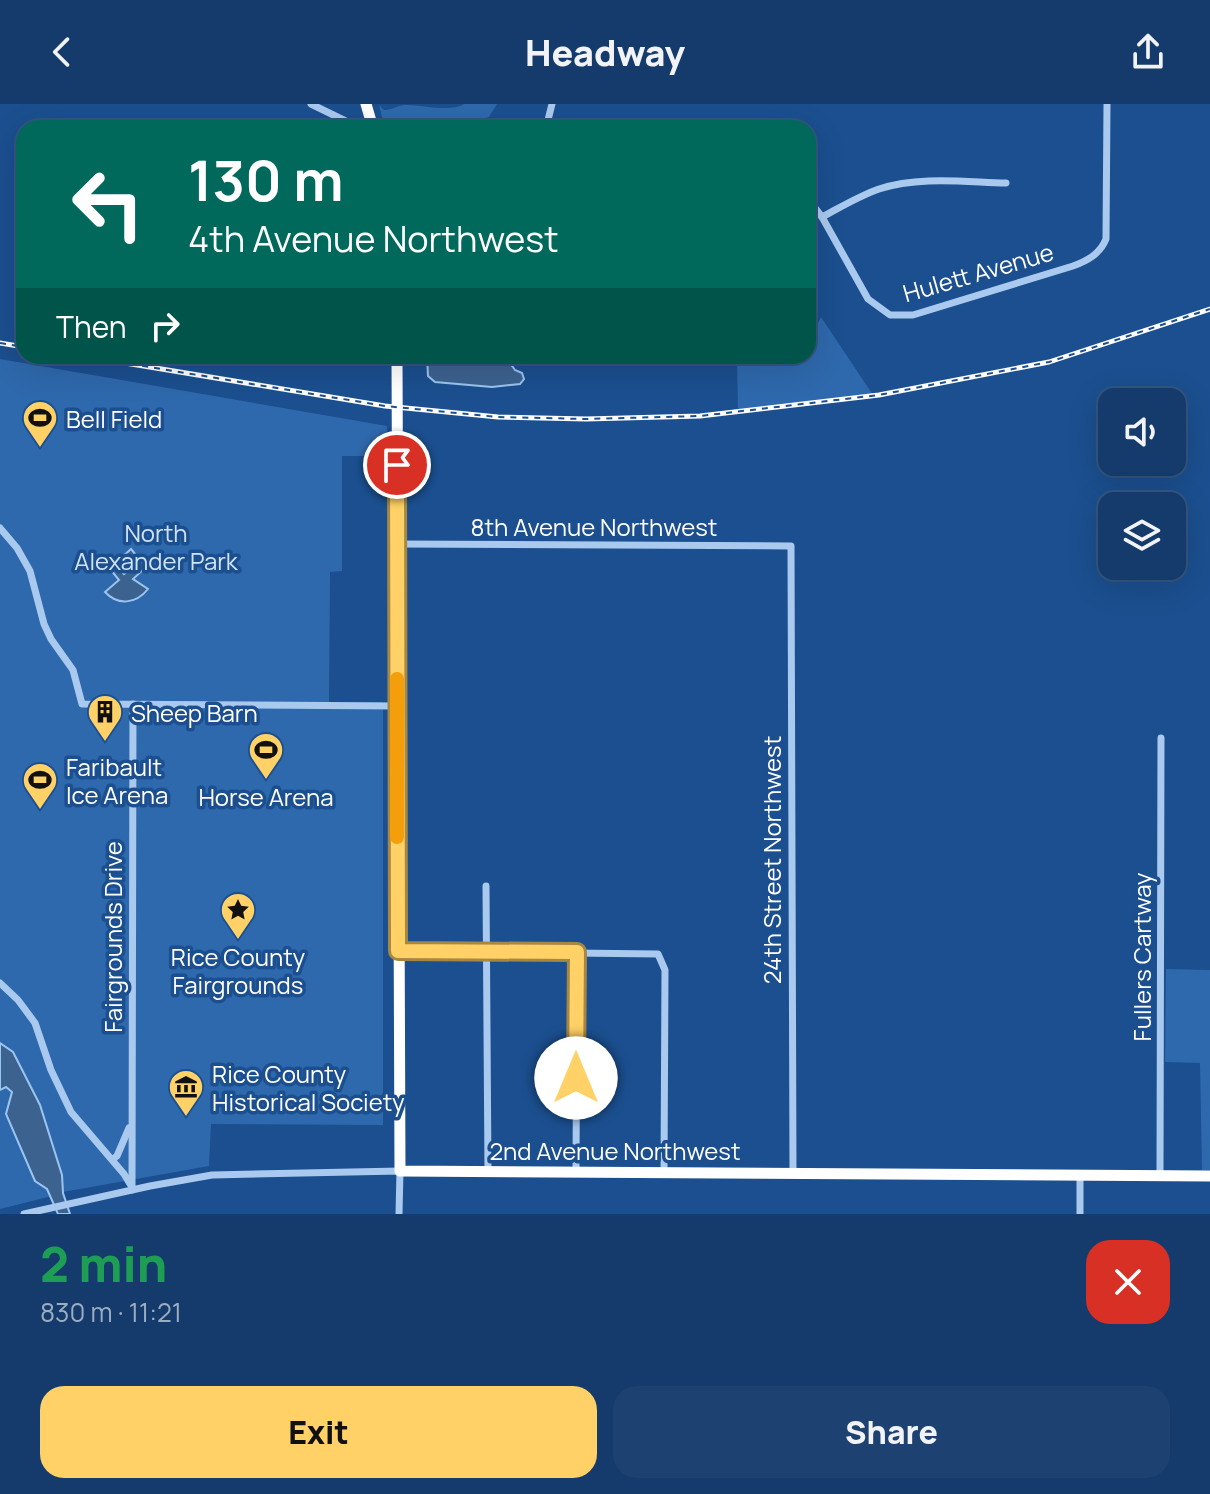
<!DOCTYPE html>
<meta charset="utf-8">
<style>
:root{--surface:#143b6b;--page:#1d4271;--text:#f1f3f6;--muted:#9dadc1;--line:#33557e;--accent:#ffd166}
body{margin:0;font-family:Manrope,sans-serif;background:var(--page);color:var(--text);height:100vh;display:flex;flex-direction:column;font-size:30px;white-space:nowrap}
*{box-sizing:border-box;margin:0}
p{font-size:26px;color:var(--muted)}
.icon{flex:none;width:44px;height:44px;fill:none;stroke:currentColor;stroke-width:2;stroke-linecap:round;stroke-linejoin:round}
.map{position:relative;height:1110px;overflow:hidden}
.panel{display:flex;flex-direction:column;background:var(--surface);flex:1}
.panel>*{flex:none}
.hud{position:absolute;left:16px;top:16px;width:800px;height:244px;border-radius:24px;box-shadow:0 8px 32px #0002,0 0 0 2px var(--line);background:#00695c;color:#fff;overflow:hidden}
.tools{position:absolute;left:1098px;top:284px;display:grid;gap:16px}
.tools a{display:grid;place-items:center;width:88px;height:88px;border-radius:16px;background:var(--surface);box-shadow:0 8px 32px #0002,0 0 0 2px var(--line);font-size:40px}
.pin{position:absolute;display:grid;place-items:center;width:68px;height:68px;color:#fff;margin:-34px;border:4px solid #fff;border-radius:50%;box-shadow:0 2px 8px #0007}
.me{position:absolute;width:88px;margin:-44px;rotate:0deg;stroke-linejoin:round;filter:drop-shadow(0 0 6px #0008)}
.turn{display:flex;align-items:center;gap:28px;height:168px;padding:0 40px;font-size:36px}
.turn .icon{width:104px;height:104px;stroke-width:2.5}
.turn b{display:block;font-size:56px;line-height:68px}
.then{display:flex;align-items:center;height:76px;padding:0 40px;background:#0003;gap:16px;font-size:30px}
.round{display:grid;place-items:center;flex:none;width:84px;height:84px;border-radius:24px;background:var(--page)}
.head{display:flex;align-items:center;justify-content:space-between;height:136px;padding:0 40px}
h1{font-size:48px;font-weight:800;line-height:60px;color:#1e9e55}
.action{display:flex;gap:16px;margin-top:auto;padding:16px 40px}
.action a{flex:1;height:92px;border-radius:24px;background:var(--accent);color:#111;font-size:32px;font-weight:800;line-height:92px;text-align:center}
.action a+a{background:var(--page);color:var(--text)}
header{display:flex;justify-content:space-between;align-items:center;height:104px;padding:0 40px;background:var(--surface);font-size:36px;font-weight:800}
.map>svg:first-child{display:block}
</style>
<header><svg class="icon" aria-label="back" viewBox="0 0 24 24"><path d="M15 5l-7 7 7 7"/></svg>Headway<svg class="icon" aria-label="share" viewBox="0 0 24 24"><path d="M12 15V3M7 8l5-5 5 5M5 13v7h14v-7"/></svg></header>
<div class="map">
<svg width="1210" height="1110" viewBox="0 0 1210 1110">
<rect width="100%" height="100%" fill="#1b4f8f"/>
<!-- green -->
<g fill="#2e69ad">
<path d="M464 0H497L489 13 445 24 388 18 382 13 379 1 384 6C392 6 396 2 404 1 420 0 450 9 464 0Z"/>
<polygon points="821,213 873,291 738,309 737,252 784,252 797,261 802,252 808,252 808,239"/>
<path d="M0 255 387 322 388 352H342V467L330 468 329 598H383V1021L211 1020 209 1062 63 1088C59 1049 31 961 0 939Z"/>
<polygon points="1166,865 1210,866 1210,1066 1202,1066 1200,959 1165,958"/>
<polygon points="5,982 12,988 35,1077 47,1085 52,1092 0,1105 0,986"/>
</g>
<!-- water -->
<g fill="#3c6290" stroke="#9cc4f0" stroke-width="2">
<polygon points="427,252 505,252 515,266 522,269 524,275 520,280 492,283 435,278 428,272"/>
<path d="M131 445 146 463 133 475 148 485C136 500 118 502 105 488L119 476 110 465 116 460 124 470 128 467 119 456Z"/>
<polygon points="0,939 13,948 40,1001 62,1071 63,1089 70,1110 58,1110 47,1085 35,1077 6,1010 12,988 6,983 0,986"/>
</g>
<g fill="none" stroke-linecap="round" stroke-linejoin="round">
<!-- minor -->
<g stroke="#a9c9ee" stroke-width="7">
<polyline points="311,0 360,24"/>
<polyline points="546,24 552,0"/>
<path d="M808 95 822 113 868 195 890 211H913L1073 162C1087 157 1100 150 1106 135L1107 0"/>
<path d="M822 113C841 103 859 92 879 85 919 72 964 78 1006 79"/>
<polyline points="0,424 17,444 30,467 44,520 51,535 73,566 82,600 397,602"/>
<polyline points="397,440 791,442 793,1069"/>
<polyline points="486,782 488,1068"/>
<polyline points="398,847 658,850 665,866 664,1069"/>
<polyline points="0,879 18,896 35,919 51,966 71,1008 124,1070 130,1080"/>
<polyline points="113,1055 117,1052 129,1024"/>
<polyline points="576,1069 577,848"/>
<polyline points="1160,1072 1161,634"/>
<polyline points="132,1086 133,600"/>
<polyline points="24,1110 150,1082 212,1071 400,1067 399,1110"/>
<polyline points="1080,1110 1080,1072"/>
</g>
<!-- highway -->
<g stroke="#fff" stroke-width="11">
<polyline points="366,0 373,24"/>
<polyline points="397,252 400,1067 1210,1072"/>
</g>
<defs>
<g id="rail">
<polyline points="0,239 24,243"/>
<polyline points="83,252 385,302 498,313 586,315 700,312 879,291 1049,258 1210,205"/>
</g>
</defs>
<!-- rail casing -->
<use href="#rail" stroke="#fff" stroke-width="5"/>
<!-- rail -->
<use href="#rail" stroke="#1b4f8f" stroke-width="2" stroke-dasharray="6" stroke-linecap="butt"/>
</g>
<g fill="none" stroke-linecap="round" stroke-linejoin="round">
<defs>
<polyline id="route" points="397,361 398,847 577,848 576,974"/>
</defs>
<!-- route casing -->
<use href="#route" stroke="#a68842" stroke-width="20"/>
<!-- route -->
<use href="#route" stroke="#ffd166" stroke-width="14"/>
<!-- slow -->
<polyline stroke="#f59e0b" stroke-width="14" points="397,733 397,575"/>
</g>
<!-- icons -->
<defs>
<symbol id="stadium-pin" viewBox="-11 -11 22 30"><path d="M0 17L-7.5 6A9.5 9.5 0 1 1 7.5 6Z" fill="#ffd166" stroke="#1b4f8f"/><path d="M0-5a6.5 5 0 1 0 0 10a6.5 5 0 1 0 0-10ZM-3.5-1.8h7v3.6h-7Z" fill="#111"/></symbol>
<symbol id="building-pin" viewBox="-11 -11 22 30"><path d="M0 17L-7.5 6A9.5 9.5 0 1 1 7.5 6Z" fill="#ffd166" stroke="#1b4f8f"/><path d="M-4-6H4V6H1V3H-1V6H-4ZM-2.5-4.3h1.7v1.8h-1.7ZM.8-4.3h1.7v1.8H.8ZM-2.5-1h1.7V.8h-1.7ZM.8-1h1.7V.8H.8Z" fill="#111"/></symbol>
<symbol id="sight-pin" viewBox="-11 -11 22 30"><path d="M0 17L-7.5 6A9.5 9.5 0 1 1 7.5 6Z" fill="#ffd166" stroke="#1b4f8f"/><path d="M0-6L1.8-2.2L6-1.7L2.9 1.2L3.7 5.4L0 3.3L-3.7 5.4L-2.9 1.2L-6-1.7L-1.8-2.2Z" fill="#111"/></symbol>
<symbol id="museum-pin" viewBox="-11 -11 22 30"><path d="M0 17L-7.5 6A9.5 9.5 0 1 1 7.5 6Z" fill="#ffd166" stroke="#1b4f8f"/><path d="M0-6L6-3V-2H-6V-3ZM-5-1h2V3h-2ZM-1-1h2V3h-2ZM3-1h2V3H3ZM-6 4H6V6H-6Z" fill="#111"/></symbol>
</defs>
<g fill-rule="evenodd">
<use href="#stadium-pin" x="20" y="294" width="40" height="54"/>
<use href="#building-pin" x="85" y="588" width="40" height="54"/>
<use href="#stadium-pin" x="246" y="626" width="40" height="54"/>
<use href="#stadium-pin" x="20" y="656" width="40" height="54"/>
<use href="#sight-pin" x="218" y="786" width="40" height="54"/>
<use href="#museum-pin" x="166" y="963" width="40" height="54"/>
</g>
<g text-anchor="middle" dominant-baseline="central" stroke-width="7" stroke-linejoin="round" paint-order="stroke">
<!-- street labels -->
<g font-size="24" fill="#fff" stroke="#1b4f8f">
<text transform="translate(978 168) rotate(-16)">Hulett Avenue</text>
<text x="594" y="422">8th Avenue Northwest</text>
<text transform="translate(771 756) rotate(-90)">24th Street Northwest</text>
<text transform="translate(112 833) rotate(-90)">Fairgrounds Drive</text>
<text transform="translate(1141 853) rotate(-90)">Fullers Cartway</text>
<text x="615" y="1046">2nd Avenue Northwest</text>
</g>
<!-- poi labels -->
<g font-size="24" fill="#fff" stroke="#1b4f8f" text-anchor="start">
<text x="66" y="314">Bell Field</text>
<text x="131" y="608">Sheep Barn</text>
<text x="66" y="662">Faribault<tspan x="66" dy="28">Ice Arena</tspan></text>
<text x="266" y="692" text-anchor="middle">Horse Arena</text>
<text x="238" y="852" text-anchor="middle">Rice County<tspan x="238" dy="28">Fairgrounds</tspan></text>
<text x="212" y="969">Rice County<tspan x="212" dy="28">Historical Society</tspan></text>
</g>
<!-- park labels -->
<g font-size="24" fill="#cfe3fa" stroke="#1b4f8f">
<text x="156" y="428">North<tspan x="156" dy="28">Alexander Park</tspan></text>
</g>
</g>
</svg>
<div class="tools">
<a><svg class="icon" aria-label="sound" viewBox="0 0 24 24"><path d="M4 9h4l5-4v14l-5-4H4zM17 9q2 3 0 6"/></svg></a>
<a><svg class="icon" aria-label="layers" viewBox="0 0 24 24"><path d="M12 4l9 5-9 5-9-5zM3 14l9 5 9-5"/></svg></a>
</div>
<div class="pin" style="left:397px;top:361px;background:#d93025"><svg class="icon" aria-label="arrive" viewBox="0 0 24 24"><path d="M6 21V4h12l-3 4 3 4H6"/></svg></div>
<svg class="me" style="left:576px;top:974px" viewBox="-20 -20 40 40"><circle r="19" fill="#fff"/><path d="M0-13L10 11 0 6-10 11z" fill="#ffd166"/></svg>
<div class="hud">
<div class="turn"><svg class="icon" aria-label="left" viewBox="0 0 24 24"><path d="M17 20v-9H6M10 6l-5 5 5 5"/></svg><div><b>130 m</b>4th Avenue Northwest</div></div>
<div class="then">Then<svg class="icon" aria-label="right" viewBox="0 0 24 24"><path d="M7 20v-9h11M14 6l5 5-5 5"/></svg></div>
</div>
</div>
<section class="panel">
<div class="head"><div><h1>2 min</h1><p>830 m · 11:21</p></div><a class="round" style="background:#d93025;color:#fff"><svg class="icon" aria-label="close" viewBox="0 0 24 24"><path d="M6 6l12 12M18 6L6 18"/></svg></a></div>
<div class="action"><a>Exit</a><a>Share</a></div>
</section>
